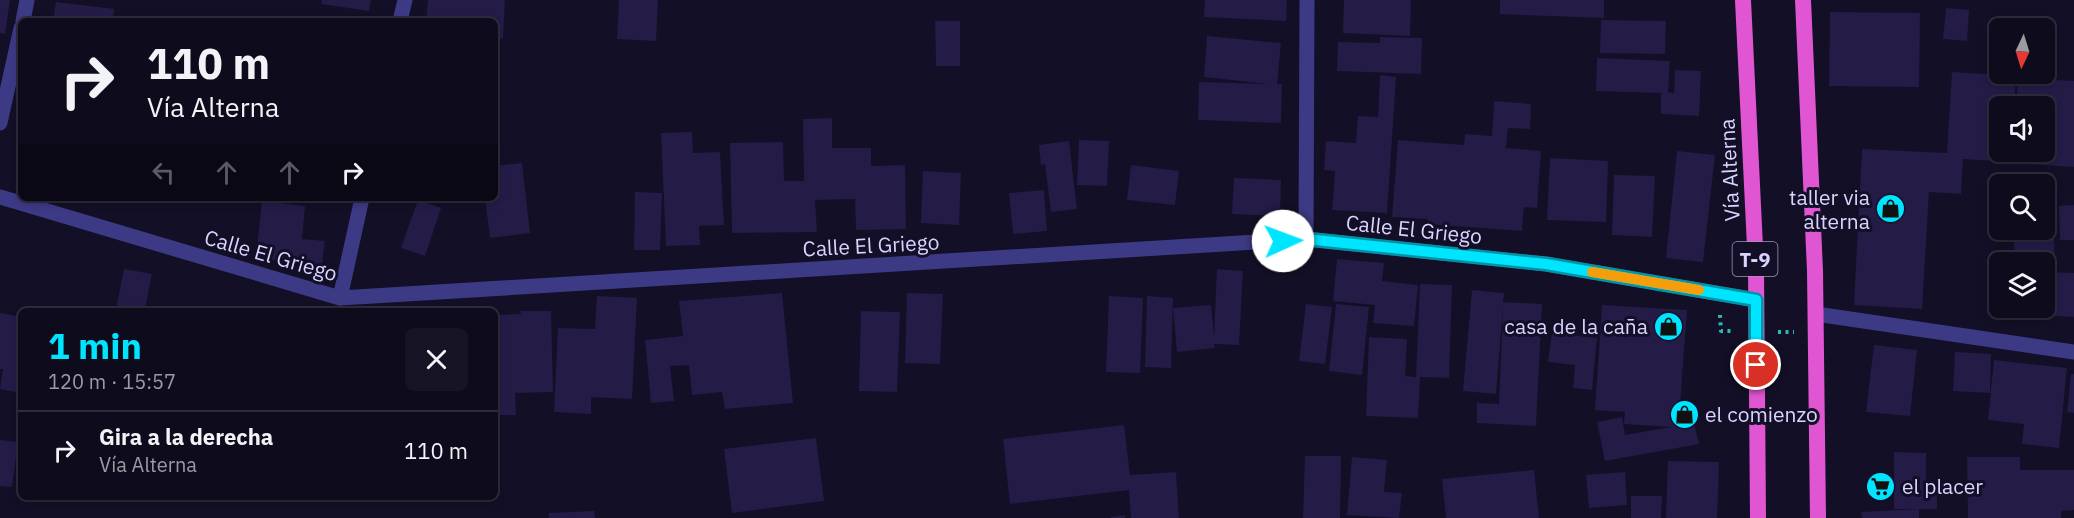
<!DOCTYPE html>
<html lang="es">
<meta charset="utf-8">
<style>
:root{--surface:#0e0b1c;--page:#171425;--text:#f1f3f6;--muted:#9b9ba3;--line:#2e2b3b;--accent:#00e5ff}
body{margin:0;font-family:"IBM Plex Sans",sans-serif;background:var(--page);color:var(--text);height:100vh;display:flex;flex-direction:column;font-size:22px;white-space:nowrap}
*{box-sizing:border-box;margin:0}
p{font-size:20px;color:var(--muted)}
.icon{flex:none;width:33px;height:33px;fill:none;stroke:currentColor;stroke-width:2;stroke-linecap:round;stroke-linejoin:round}
.map{position:relative;flex:1;overflow:hidden}
.details{position:absolute;left:18px;top:308px;width:480px;height:192px;display:flex;flex-direction:column;background:var(--surface);border-radius:9px;box-shadow:0 3px 9px #0003,0 0 0 2px var(--line)}
.details>*{flex:none}
.banner{position:absolute;left:18px;top:18px;width:480px;height:183px;border-radius:9px;box-shadow:0 3px 9px #0003,0 0 0 2px var(--line);background:#0e0b1c;color:var(--text);overflow:hidden}
.needle{width:39px;rotate:184deg}
.tools{position:absolute;left:1989px;top:18px;display:grid;gap:12px}
.tools a{display:grid;place-items:center;width:66px;height:66px;border-radius:9px;background:var(--surface);box-shadow:0 3px 9px #0003,0 0 0 2px var(--line);font-size:30px}
.pin{position:absolute;display:grid;place-items:center;width:51px;height:51px;color:#fff;margin:-26px;border:3px solid #fff;border-radius:50%;box-shadow:0 2px 6px #0007}
.me{position:absolute;width:66px;margin:-33px;rotate:88deg;stroke-linejoin:round;filter:drop-shadow(0 0 4px #0008)}
.turn{display:flex;align-items:center;gap:21px;height:126px;padding:0 30px;font-size:27px}
.turn .icon{width:78px;height:78px;stroke-width:2.5}
.turn b{display:block;font-size:42px;line-height:51px}
.lanes{display:flex;align-items:center;height:57px;padding:0 30px;background:#0003;justify-content:center;gap:30px;direction:ltr}
.lanes .off{opacity:.35}
.round{display:grid;place-items:center;flex:none;width:63px;height:63px;border-radius:9px;background:var(--page)}
.overview{display:flex;align-items:center;justify-content:space-between;height:102px;padding:0 30px}
h1{font-size:36px;font-weight:700;line-height:45px;color:var(--accent)}
ul{padding:0;list-style:none}
li{display:flex;align-items:center;gap:18px;height:78px;padding:0 30px;border-top:2px solid var(--line)}
li div{flex:1}
li b{display:block;font-size:22px}
li em{font-style:normal}
.map>svg:first-child{display:block}
</style>
<div class="map">
<svg width="2074" height="518" viewBox="0 0 2074 518">
<rect width="100%" height="100%" fill="#130f26"/>
<!-- building -->
<g fill="#241b47">
<polygon points="0,0 10,0 5,34 0,33"/>
<polygon points="322,0 371,0 369,11 321,4"/>
<polygon points="428,0 505,0 503,39 495,38 495,21 426,21"/>
<polygon points="619,0 658,0 656,41 617,39"/>
<polygon points="1205,0 1287,0 1286,21 1204,17"/>
<polygon points="1344,0 1411,0 1410,36 1343,33"/>
<polygon points="1500,0 1604,0 1604,18 1500,14"/>
<polygon points="56,2 114,9 113,21 53,21"/>
<polygon points="1946,8 1969,10 1967,41 1943,39"/>
<polygon points="1830,12 1920,13 1919,87 1829,86"/>
<polygon points="1601,20 1666,21 1665,54 1600,53"/>
<polygon points="935,21 960,21 960,66 936,66"/>
<polygon points="1207,36 1281,43 1277,84 1282,84 1281,123 1198,120 1199,82 1269,84 1204,77"/>
<polygon points="1380,37 1422,38 1421,74 1337,71 1338,42 1380,43"/>
<polygon points="1597,58 1670,61 1668,92 1674,93 1675,70 1701,71 1699,116 1661,114 1661,93 1596,91"/>
<polygon points="1952,72 2016,76 2014,106 2000,106 2000,152 2011,152 2010,162 1963,159 1961,194 1929,192 1922,309 1854,305 1862,149 1947,153"/>
<polygon points="1380,75 1396,77 1387,213 1332,210 1335,171 1324,170 1326,141 1356,143 1358,116 1378,117"/>
<polygon points="2018,78 2074,81 2074,167 2014,163 2014,152 2044,152 2044,106 2016,106"/>
<polygon points="1494,101 1531,104 1530,129 1508,128 1506,148 1541,151 1537,208 1524,207 1522,231 1427,224 1428,219 1392,217 1398,140 1464,145 1465,134 1492,136"/>
<polygon points="832,118 832,148 871,148 871,166 905,165 906,229 856,230 855,199 815,200 817,232 732,233 730,143 783,142 784,181 804,181 803,119"/>
<polygon points="692,132 693,153 720,152 724,225 699,226 700,245 666,246 661,133"/>
<polygon points="1079,140 1109,141 1107,186 1077,185"/>
<polygon points="1069,141 1077,209 1051,212 1045,164 1041,165 1039,145"/>
<polygon points="1677,151 1715,155 1703,262 1666,258"/>
<polygon points="1550,158 1608,161 1606,222 1547,220"/>
<polygon points="522,163 530,233 490,238 485,198 495,198 495,166"/>
<polygon points="1131,165 1179,171 1175,205 1127,200"/>
<polygon points="923,171 961,173 959,225 921,223"/>
<polygon points="1614,175 1655,176 1652,237 1612,235"/>
<polygon points="1234,178 1281,180 1280,216 1232,214"/>
<polygon points="1044,190 1047,231 1013,234 1009,193"/>
<polygon points="635,192 662,193 660,250 634,250"/>
<polygon points="418,200 441,208 425,256 401,248"/>
<polygon points="262,201 305,206 302,239 325,241 322,265 256,258"/>
<polygon points="2074,205 2074,240 2060,240 2059,206"/>
<polygon points="2044,212 2053,212 2055,263 2015,262 2014,240 1999,241 1999,230 2044,230"/>
<polygon points="1337,259 1384,263 1382,281 1418,285 1414,326 1373,323 1375,305 1333,301"/>
<polygon points="124,269 152,274 145,308 153,310 116,310"/>
<polygon points="1217,269 1243,271 1239,345 1214,344 1215,348 1177,352 1173,308 1211,305 1214,336"/>
<polygon points="2044,272 2074,273 2074,317 2016,314 2016,308 2044,308"/>
<polygon points="1420,284 1452,285 1449,378 1420,377 1418,418 1366,416 1369,337 1407,339 1405,376 1416,377"/>
<polygon points="1472,290 1504,293 1503,302 1542,304 1536,426 1477,423 1477,403 1499,404 1503,306 1496,394 1463,391"/>
<polygon points="782,293 793,403 725,409 722,392 692,395 689,365 670,366 674,401 651,403 645,340 683,336 679,301"/>
<polygon points="907,293 943,294 940,364 905,363"/>
<polygon points="597,296 637,298 632,399 591,397 591,414 554,412 558,328 595,329"/>
<polygon points="1109,296 1143,298 1140,373 1106,372"/>
<polygon points="1147,296 1173,298 1171,368 1145,367"/>
<polygon points="1306,304 1332,307 1325,364 1299,361"/>
<polygon points="1336,304 1369,307 1362,375 1329,371"/>
<polygon points="1602,305 1687,310 1680,405 1695,406 1694,423 1699,444 1605,461 1597,422 1622,417 1625,435 1671,427 1624,424 1625,412 1595,410"/>
<polygon points="520,311 551,311 553,392 515,393 516,415 495,415 495,315 521,314"/>
<polygon points="861,311 900,312 897,392 859,391"/>
<polygon points="0,313 21,317 21,393 0,389 3,369 0,369"/>
<polygon points="1552,333 1597,338 1592,390 1573,388 1575,365 1548,362"/>
<polygon points="1874,345 1917,350 1910,416 1866,412"/>
<polygon points="1955,352 1991,354 1990,393 1953,391"/>
<polygon points="1994,360 2067,368 2059,448 2022,444 2024,424 1988,420"/>
<polygon points="2071,374 2074,374 2074,413 2067,412"/>
<polygon points="1124,425 1130,475 1176,472 1179,518 1131,518 1129,490 1010,504 1003,439"/>
<polygon points="816,438 824,501 732,513 724,449"/>
<polygon points="0,440 18,442 12,487 0,486"/>
<polygon points="1894,452 1926,453 1926,494 1937,494 1937,509 1894,509"/>
<polygon points="1305,456 1341,456 1340,518 1303,518"/>
<polygon points="1352,457 1387,460 1384,492 1402,493 1399,518 1347,515"/>
<polygon points="1967,457 2020,457 2020,470 2074,470 2074,510 2061,511 2061,518 1968,518"/>
<polygon points="1668,461 1719,462 1717,518 1666,518"/>
<polygon points="1534,470 1539,518 1446,518 1442,479"/>
<polygon points="1625,472 1627,505 1589,508 1586,475"/>
<polygon points="1631,496 1662,496 1661,518 1631,518"/>
<polygon points="1919,509 1919,518 1862,518 1861,512"/>
<polygon points="594,511 595,518 549,518 549,513"/>
<polygon points="1125,515 1125,518 1111,518 1111,517"/>
</g>
<g fill="none" stroke-linecap="round" stroke-linejoin="round">
<!-- path -->
<g stroke="#2fb8b0" stroke-width="4" stroke-dasharray="3 4.5" stroke-linecap="butt">
<polyline points="1720,315 1721,331 1734,331"/>
<polyline points="1778,332 1794,332"/>
</g>
<!-- minor -->
<g stroke="#3d3a85" stroke-width="15">
<polyline points="23,21 27,0"/>
<polyline points="400,21 405,0"/>
<polyline points="0,123 21,28"/>
<polyline points="0,197 340,298 1306,239 1546,264 1756,300"/>
<polyline points="1306,239 1307,0"/>
<polyline points="340,298 362,198"/>
<polyline points="1816,314 2074,352"/>
</g>
<!-- trunk -->
<g stroke="#e055d1" stroke-width="16">
<polyline points="1743,0 1756,267 1758,518"/>
<polyline points="1803,0 1815,271 1818,518"/>
</g>
</g>
<g fill="none" stroke-linecap="round" stroke-linejoin="round">
<defs>
<polyline id="route" points="1283,241 1306,239 1546,264 1756,300 1756,365"/>
</defs>
<!-- route casing -->
<use href="#route" stroke="#0095a6" stroke-width="15"/>
<!-- route -->
<use href="#route" stroke="#00e5ff" stroke-width="10"/>
<!-- slow -->
<polyline stroke="#f59e0b" stroke-width="10" points="1592,272 1699,290"/>
</g>
<!-- icons -->
<defs>
<symbol id="shop-disc" viewBox="-11 -11 22 22"><circle r="9.5" fill="#00e5ff" stroke="#130f26"/><path d="M-5-2.5h2.3a2.7 3.5 0 0 1 5.4 0H5L5.5 6h-11ZM-1.5-2.5h3a1.5 2.3 0 0 0-3 0Z" fill="#111"/></symbol>
<symbol id="supermarket-disc" viewBox="-11 -11 22 22"><circle r="9.5" fill="#00e5ff" stroke="#130f26"/><path d="M-6-5.5h2.5l.6 2H6L4.5 2H-2.5L-4.4-4H-6ZM-1.5 3.2a1.3 1.3 0 1 0 .1 0ZM3 3.2a1.3 1.3 0 1 0 .1 0Z" fill="#111"/></symbol>
</defs>
<g fill-rule="evenodd">
<use href="#shop-disc" x="1874" y="192" width="33" height="33"/>
<use href="#shop-disc" x="1652" y="310" width="33" height="33"/>
<use href="#shop-disc" x="1668" y="398" width="33" height="33"/>
<use href="#supermarket-disc" x="1864" y="470" width="33" height="33"/>
</g>
<g text-anchor="middle" dominant-baseline="central" stroke-width="6" stroke-linejoin="round" paint-order="stroke">
<!-- shield labels -->
<rect fill="#130f26" stroke="#9e99be" stroke-width="1.5" x="1732.5" y="242" width="45" height="34" rx="4.5"/>
<g font-size="20" font-weight="bold" fill="#d9d4ff">
<text x="1755" y="259">T-9</text>
</g>
<!-- street labels -->
<g font-size="21" fill="#d9d4ff" stroke="#130f26">
<text transform="translate(1729 170) rotate(-93)">Vía Alterna</text>
<text transform="translate(1414 229) rotate(6)">Calle El Griego</text>
<text transform="translate(871 245) rotate(-3)">Calle El Griego</text>
<text transform="translate(271 255) rotate(16)">Calle El Griego</text>
</g>
<!-- poi labels -->
<g font-size="21" fill="#d9d4ff" stroke="#130f26" text-anchor="end">
<text x="1870" y="197">taller via<tspan x="1870" dy="24">alterna</tspan></text>
<text x="1648" y="326">casa de la caña</text>
<text x="1705" y="414" text-anchor="start">el comienzo</text>
<text x="1902" y="486" text-anchor="start">el placer</text>
</g>
</g>
</svg>
<div class="tools">
<a><svg class="needle" viewBox="-14 -14 28 28"><path d="M0-13l5 13h-10z" fill="#e53935"/><path d="M0 13l5-13h-10z" fill="#9b9ba3"/></svg></a>
<a><svg class="icon" aria-label="sound" viewBox="0 0 24 24"><path d="M4 9h4l5-4v14l-5-4H4zM17 9q2 3 0 6"/></svg></a>
<a><svg class="icon" aria-label="search" viewBox="0 0 24 24"><circle cx="10" cy="10" r="6"/><path d="M15 15l6 6"/></svg></a>
<a><svg class="icon" aria-label="layers" viewBox="0 0 24 24"><path d="M12 4l9 5-9 5-9-5zM3 14l9 5 9-5"/></svg></a>
</div>
<div class="pin" style="left:1756px;top:365px;background:#d93025"><svg class="icon" aria-label="arrive" viewBox="0 0 24 24"><path d="M6 21V4h12l-3 4 3 4H6"/></svg></div>
<svg class="me" style="left:1283px;top:241px" viewBox="-20 -20 40 40"><circle r="19" fill="#fff"/><path d="M0-13L10 11 0 6-10 11z" fill="#00e5ff"/></svg>
<div class="banner">
<div class="turn"><svg class="icon" aria-label="right" viewBox="0 0 24 24"><path d="M7 20v-9h11M14 6l5 5-5 5"/></svg><div><b>110 m</b>Vía Alterna</div></div>
<div class="lanes"><svg class="icon off" aria-label="left" viewBox="0 0 24 24"><path d="M17 20v-9H6M10 6l-5 5 5 5"/></svg><svg class="icon off" aria-label="ahead" viewBox="0 0 24 24"><path d="M12 20V5M6 11l6-6 6 6"/></svg><svg class="icon off" aria-label="ahead" viewBox="0 0 24 24"><path d="M12 20V5M6 11l6-6 6 6"/></svg><svg class="icon" aria-label="right" viewBox="0 0 24 24"><path d="M7 20v-9h11M14 6l5 5-5 5"/></svg></div>
</div>
<section class="details">
<div class="overview"><div><h1>1 min</h1><p>120 m · 15:57</p></div><a class="round"><svg class="icon" aria-label="close" viewBox="0 0 24 24"><path d="M6 6l12 12M18 6L6 18"/></svg></a></div>
<ul>
<li><svg class="icon" aria-label="right" viewBox="0 0 24 24"><path d="M7 20v-9h11M14 6l5 5-5 5"/></svg><div><b>Gira a la derecha</b><p>Vía Alterna</p></div><em>110 m</em></li>
</ul>
</section>
</div>
